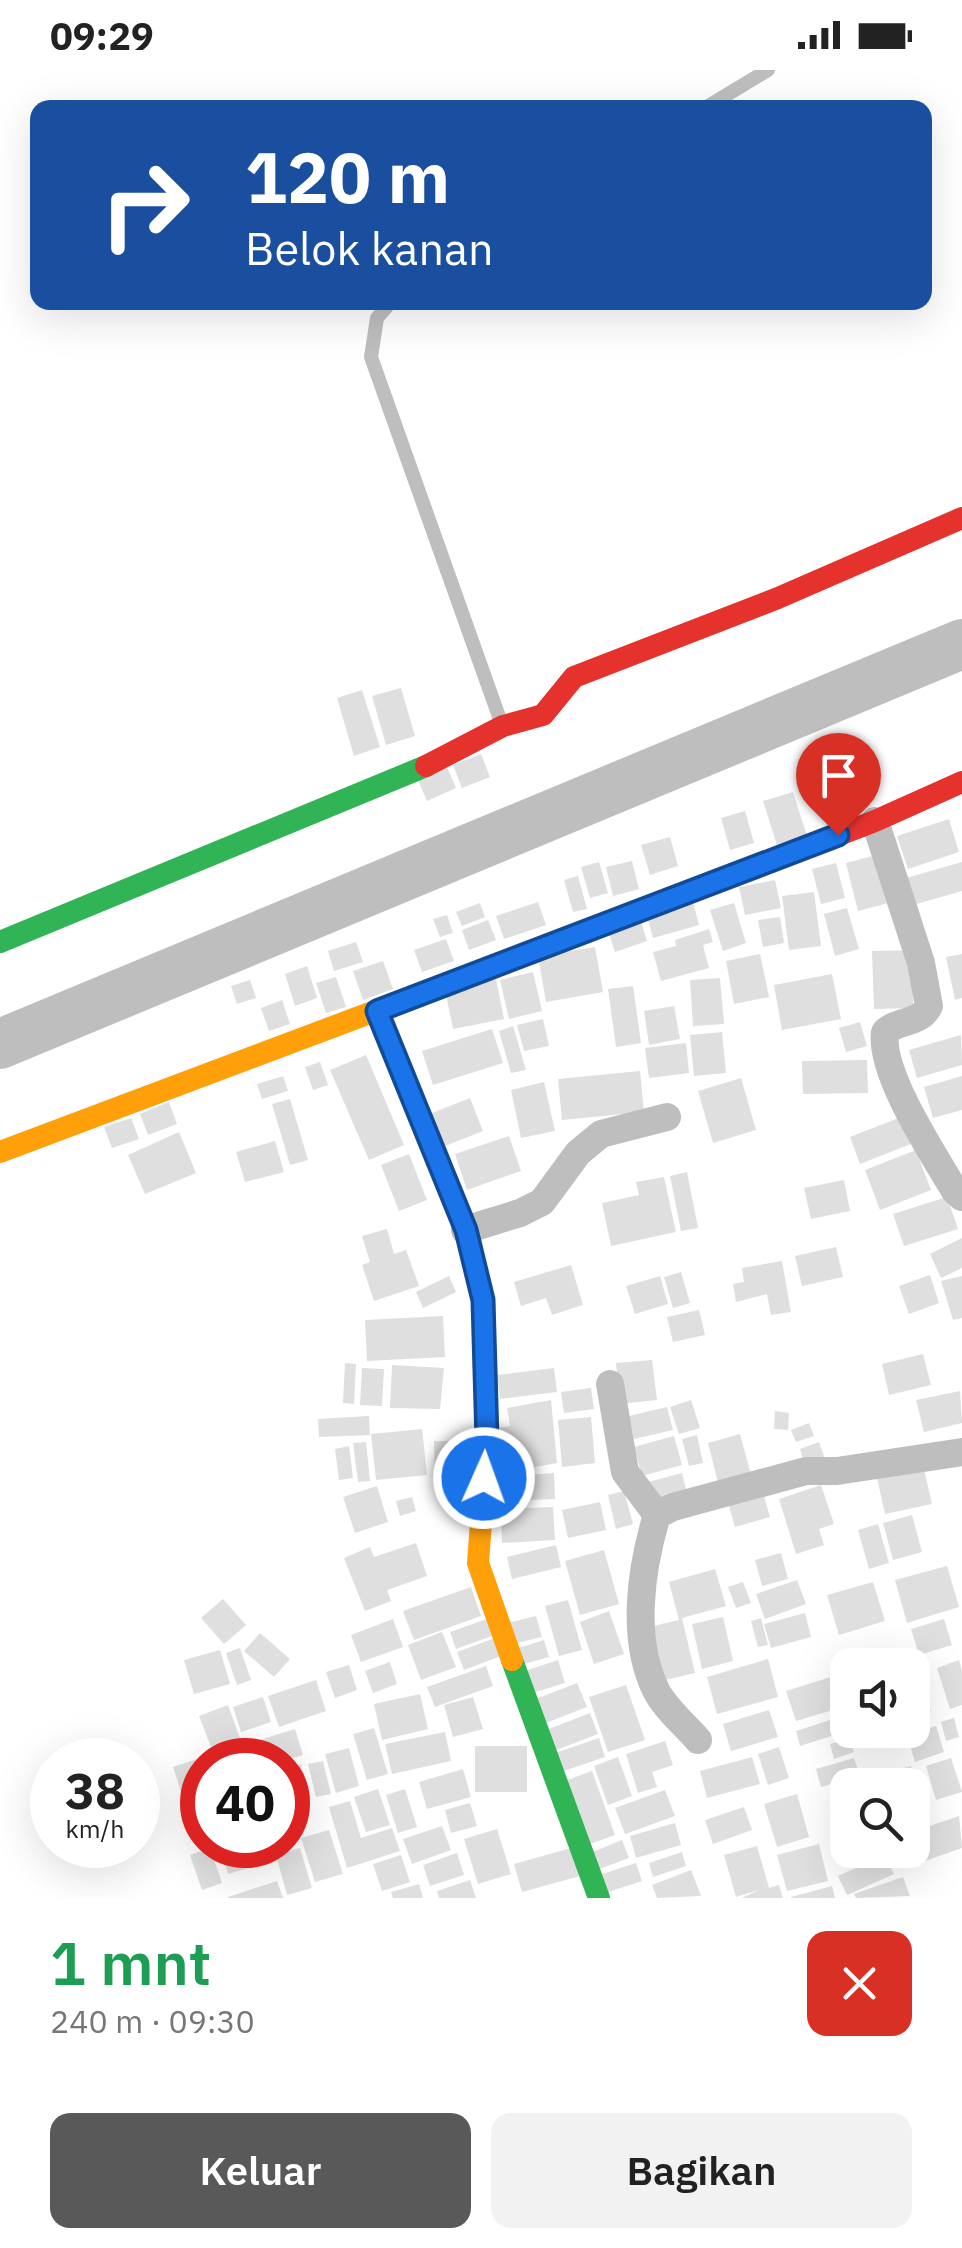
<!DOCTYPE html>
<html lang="id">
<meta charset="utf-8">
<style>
:root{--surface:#fff;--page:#f2f2f2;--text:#222;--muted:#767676;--accent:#595959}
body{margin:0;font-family:"IBM Plex Sans",sans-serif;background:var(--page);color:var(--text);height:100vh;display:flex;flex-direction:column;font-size:38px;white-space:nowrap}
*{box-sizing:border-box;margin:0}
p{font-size:32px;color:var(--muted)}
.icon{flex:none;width:55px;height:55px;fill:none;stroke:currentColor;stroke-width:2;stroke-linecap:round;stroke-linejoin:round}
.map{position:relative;height:1828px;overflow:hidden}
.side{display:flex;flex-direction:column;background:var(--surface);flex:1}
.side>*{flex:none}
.top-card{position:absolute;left:30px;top:30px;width:902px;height:210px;border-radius:20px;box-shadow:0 10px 40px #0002;background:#1a4fa0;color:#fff;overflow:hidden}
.controls{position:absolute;left:830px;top:1578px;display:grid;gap:20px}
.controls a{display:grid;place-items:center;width:100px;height:100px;border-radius:20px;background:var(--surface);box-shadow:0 10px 40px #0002;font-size:50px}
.speed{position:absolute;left:30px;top:1668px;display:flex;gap:20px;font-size:50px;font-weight:700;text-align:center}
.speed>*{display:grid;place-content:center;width:130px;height:130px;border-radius:50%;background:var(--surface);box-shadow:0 10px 40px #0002;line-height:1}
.speed small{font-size:25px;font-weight:400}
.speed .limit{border:15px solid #d22;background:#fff;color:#111}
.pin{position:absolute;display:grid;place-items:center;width:85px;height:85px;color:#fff;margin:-102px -42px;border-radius:50% 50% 50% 0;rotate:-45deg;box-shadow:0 0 10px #0007}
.pin .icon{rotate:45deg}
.me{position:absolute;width:110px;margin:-55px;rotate:2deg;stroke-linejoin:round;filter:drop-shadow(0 0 8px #0008)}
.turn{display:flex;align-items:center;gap:35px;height:210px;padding:0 50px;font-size:45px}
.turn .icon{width:130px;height:130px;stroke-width:2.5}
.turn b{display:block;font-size:70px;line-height:85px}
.round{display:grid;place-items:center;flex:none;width:105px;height:105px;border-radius:20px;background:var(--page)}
.head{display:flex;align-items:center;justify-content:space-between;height:170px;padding:0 50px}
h1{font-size:60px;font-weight:600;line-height:75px;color:#1e9e55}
.cta{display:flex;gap:20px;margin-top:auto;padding:20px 50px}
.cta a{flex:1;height:115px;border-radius:20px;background:var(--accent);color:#fff;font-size:40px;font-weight:600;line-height:115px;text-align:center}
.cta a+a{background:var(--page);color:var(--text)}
.status{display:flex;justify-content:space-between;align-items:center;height:70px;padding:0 50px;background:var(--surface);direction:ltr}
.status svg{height:28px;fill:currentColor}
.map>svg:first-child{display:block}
</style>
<div class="status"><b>09:29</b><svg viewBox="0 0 49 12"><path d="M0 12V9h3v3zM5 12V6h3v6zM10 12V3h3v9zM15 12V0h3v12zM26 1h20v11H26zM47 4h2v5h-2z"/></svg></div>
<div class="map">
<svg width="962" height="1828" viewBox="0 0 962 1828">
<rect width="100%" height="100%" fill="#fff"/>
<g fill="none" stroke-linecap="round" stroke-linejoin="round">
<!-- river -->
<polyline stroke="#bebebe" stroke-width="50" points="0,974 962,574"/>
</g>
<!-- building -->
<g fill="#dfdfdf">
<polygon points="401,618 415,666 386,675 372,626"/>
<polygon points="362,620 380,677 354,686 337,628"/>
<polygon points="481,684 490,707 462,718 453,695"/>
<polygon points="447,697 456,718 427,731 418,710"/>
<polygon points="847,700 857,731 826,741 816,710"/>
<polygon points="793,722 807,766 777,775 763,731"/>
<polygon points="745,741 754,773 730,780 721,748"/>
<polygon points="949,749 959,782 908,799 897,766"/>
<polygon points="670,767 678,796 650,805 641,775"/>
<polygon points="880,784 892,832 858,841 846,793"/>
<polygon points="632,791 639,819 613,826 606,797"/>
<polygon points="599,792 608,823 590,828 581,797"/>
<polygon points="962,792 962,821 913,835 906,808"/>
<polygon points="836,793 845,828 821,834 812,799"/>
<polygon points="578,806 587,839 573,842 564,810"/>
<polygon points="775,810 781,838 745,845 739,817"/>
<polygon points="814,822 821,876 789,880 782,826"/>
<polygon points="538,832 546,855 504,869 496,846"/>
<polygon points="693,832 699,855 653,868 647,845"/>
<polygon points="480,833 485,847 462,856 456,842"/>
<polygon points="734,833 746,873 723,881 710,840"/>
<polygon points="847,838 859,879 835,886 824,844"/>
<polygon points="447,845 453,863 440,867 433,849"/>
<polygon points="780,847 784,873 763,877 758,850"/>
<polygon points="640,848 647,871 615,882 608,860"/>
<polygon points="488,850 496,870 469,880 462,860"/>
<polygon points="709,859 713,872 703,875 709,898 661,911 653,882 676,876 675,870"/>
<polygon points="446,869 454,891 422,902 414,880"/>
<polygon points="356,872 363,892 334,901 328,881"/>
<polygon points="595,877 603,922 546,932 538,886"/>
<polygon points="912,880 913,938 874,939 872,881"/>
<polygon points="760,884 769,927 734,934 726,891"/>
<polygon points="962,884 962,928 955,930 946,887"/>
<polygon points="383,891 393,919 363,930 353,901"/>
<polygon points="307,896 317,928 295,936 285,904"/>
<polygon points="533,902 542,941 509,949 500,910"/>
<polygon points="832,904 841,949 782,960 774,915"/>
<polygon points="336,907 346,937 326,943 316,913"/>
<polygon points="720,908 724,954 693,956 690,910"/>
<polygon points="496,909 504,949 453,959 445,919"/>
<polygon points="250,910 256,928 237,934 231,916"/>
<polygon points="633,916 641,973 616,977 608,919"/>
<polygon points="282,930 290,954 269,961 261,938"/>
<polygon points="674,936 680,969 649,975 644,941"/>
<polygon points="543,949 549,976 524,981 517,955"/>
<polygon points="860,952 867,976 846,982 839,958"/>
<polygon points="513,956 526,1000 511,1003 499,961"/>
<polygon points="492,959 503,993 433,1015 422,981"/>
<polygon points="722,962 726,1003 694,1006 690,965"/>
<polygon points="961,965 962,995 917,1008 909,980"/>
<polygon points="686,973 689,1003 649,1008 645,978"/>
<polygon points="366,985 404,1075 369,1090 330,1000"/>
<polygon points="867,990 868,1023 803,1024 802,991"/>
<polygon points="320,992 328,1015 313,1020 305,997"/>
<polygon points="640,1001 644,1042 562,1050 558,1009"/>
<polygon points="283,1006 288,1021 262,1029 257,1014"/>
<polygon points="962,1006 962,1040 933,1048 924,1017"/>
<polygon points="741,1008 756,1060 713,1073 698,1021"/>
<polygon points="544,1012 555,1061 521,1068 511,1020"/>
<polygon points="470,1028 483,1061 440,1078 427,1045"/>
<polygon points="290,1029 308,1090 290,1095 272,1034"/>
<polygon points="169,1032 177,1054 148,1065 140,1044"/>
<polygon points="901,1047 911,1074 860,1094 850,1067"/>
<polygon points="131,1048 139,1069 112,1078 104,1057"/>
<polygon points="179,1062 196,1103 145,1124 128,1085"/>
<polygon points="509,1066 521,1101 467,1120 455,1084"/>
<polygon points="275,1071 284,1102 245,1112 236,1082"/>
<polygon points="916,1080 931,1120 880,1140 865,1100"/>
<polygon points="409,1084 427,1130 399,1141 381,1095"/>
<polygon points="687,1102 698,1158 681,1161 670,1106"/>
<polygon points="664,1107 676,1162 611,1176 602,1133 639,1125 636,1112"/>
<polygon points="844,1110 850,1141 811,1149 804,1118"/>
<polygon points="947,1127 958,1159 904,1176 893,1144"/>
<polygon points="387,1159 394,1184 406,1180 419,1216 374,1231 362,1195 370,1192 362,1166"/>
<polygon points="962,1168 962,1198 941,1208 930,1184"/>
<polygon points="836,1177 843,1207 802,1216 795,1186"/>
<polygon points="782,1191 791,1242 771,1245 767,1224 736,1232 733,1214 744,1212 742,1198"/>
<polygon points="571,1195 583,1235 552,1245 546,1228 521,1236 514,1212"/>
<polygon points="681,1202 690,1233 673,1238 664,1207"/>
<polygon points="930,1205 939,1233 909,1244 899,1216"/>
<polygon points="449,1206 456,1222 423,1238 416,1222"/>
<polygon points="660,1206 668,1234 635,1244 626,1216"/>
<polygon points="962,1206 962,1248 953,1250 941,1211"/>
<polygon points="699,1240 705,1265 673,1272 667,1247"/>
<polygon points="443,1246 445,1287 367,1291 365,1250"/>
<polygon points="923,1284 931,1315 889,1325 882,1294"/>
<polygon points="652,1290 657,1330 620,1334 616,1293"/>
<polygon points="345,1293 356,1294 354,1334 343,1333"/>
<polygon points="392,1295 444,1298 440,1339 390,1338"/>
<polygon points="362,1298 384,1299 382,1336 360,1335"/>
<polygon points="554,1298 557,1322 500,1329 497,1305"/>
<polygon points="591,1318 594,1339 564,1343 561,1322"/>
<polygon points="960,1321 962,1353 924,1362 916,1330"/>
<polygon points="551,1330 557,1393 525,1399 520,1371 501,1375 498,1358 510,1356 507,1338"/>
<polygon points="691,1330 700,1358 679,1364 670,1337"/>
<polygon points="667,1337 673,1360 634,1369 629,1346"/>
<polygon points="775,1341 789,1343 788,1360 774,1359"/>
<polygon points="369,1346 370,1365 319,1367 318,1349"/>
<polygon points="591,1347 595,1393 562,1397 558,1350"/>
<polygon points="809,1353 814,1366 796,1372 791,1360"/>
<polygon points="422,1359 427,1405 376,1410 371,1364"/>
<polygon points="740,1364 752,1408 719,1417 708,1373"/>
<polygon points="697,1365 703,1393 689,1396 682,1369"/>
<polygon points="674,1366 682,1395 642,1406 634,1377"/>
<polygon points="434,1371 473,1371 473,1413 435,1414"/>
<polygon points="366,1372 370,1411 358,1412 353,1373"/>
<polygon points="819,1372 825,1389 805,1395 800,1379"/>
<polygon points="349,1376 353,1408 339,1410 335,1379"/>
<polygon points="924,1399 932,1434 885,1444 877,1408"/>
<polygon points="554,1403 555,1429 531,1430 529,1405"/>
<polygon points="682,1403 687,1424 654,1433 648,1412"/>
<polygon points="821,1415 834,1454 819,1459 824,1475 796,1484 779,1429"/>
<polygon points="377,1416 388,1452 355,1463 343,1427"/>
<polygon points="624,1421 633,1454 616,1459 608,1425"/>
<polygon points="763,1423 770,1447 735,1457 728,1433"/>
<polygon points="412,1427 416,1441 400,1446 396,1431"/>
<polygon points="600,1432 606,1460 568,1468 562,1440"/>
<polygon points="553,1437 555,1470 502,1473 501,1439"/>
<polygon points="912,1445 922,1482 893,1490 883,1453"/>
<polygon points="878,1454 889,1493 869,1499 858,1460"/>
<polygon points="416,1473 427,1506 387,1520 391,1531 365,1541 344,1488 370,1477 374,1487"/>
<polygon points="556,1475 561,1497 512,1509 507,1487"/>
<polygon points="604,1480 619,1534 580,1545 565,1491"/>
<polygon points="781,1483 788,1509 762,1516 755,1490"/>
<polygon points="947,1496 959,1537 907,1553 895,1510"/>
<polygon points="715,1499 726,1536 682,1548 695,1603 656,1612 644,1558 679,1550 669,1512"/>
<polygon points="797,1510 806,1534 765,1549 756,1524"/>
<polygon points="743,1512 751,1533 736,1538 728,1517"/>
<polygon points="873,1512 885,1551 839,1565 827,1525"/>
<polygon points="471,1517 481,1546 414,1570 403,1541"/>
<polygon points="223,1529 246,1555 224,1574 201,1548"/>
<polygon points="568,1530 582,1580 559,1586 545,1536"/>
<polygon points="609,1541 624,1584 594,1594 580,1552"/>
<polygon points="805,1543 811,1567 771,1578 764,1554"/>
<polygon points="536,1546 542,1567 509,1575 504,1554"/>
<polygon points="723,1547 733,1591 702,1599 692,1554"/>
<polygon points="761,1548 768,1575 758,1577 751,1551"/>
<polygon points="393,1549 403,1577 361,1592 351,1565"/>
<polygon points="487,1549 492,1566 456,1579 450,1562"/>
<polygon points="944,1549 952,1575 919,1585 911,1559"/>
<polygon points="442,1562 456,1597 421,1610 408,1575"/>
<polygon points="260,1563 290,1589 274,1607 244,1581"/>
<polygon points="495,1568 501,1586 464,1600 457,1582"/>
<polygon points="544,1570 549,1587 517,1596 512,1580"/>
<polygon points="240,1578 251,1610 237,1615 226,1583"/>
<polygon points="220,1580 230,1614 194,1624 184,1590"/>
<polygon points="768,1589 778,1627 717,1644 707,1607"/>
<polygon points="558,1590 565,1613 529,1624 522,1602"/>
<polygon points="959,1590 962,1601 962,1635 950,1639 937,1598"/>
<polygon points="390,1592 397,1614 373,1623 365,1601"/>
<polygon points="349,1595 357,1620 335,1628 326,1602"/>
<polygon points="486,1596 493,1616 435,1637 427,1617"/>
<polygon points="834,1606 843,1637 796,1651 786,1621"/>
<polygon points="919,1606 931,1642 912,1648 912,1608"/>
<polygon points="316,1610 326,1641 279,1657 268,1626"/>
<polygon points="577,1613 587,1637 543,1654 533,1630"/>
<polygon points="626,1615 645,1670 608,1682 589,1627"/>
<polygon points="420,1624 428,1659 382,1670 374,1634"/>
<polygon points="263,1627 271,1652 241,1662 233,1637"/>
<polygon points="473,1627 483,1659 453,1667 444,1635"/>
<polygon points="228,1635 241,1671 213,1682 199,1646"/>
<polygon points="769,1640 778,1667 731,1681 723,1654"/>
<polygon points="590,1643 598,1664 549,1683 541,1662"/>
<polygon points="839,1647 844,1662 800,1676 796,1661"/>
<polygon points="954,1648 959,1667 946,1671 941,1652"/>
<polygon points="936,1656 944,1682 915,1692 907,1665"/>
<polygon points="374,1658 388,1704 367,1710 353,1664"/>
<polygon points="295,1659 303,1685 286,1690 262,1690 256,1671"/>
<polygon points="871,1660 889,1660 892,1669 869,1676 864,1662"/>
<polygon points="445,1662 451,1691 392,1704 385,1674"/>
<polygon points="599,1668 605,1687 552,1705 546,1686"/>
<polygon points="849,1668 854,1682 834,1689 830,1674"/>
<polygon points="665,1671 673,1695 652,1702 657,1717 638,1723 626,1684"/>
<rect x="475" y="1676" width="52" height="46"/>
<polygon points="779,1677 789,1708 768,1715 758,1684"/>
<polygon points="349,1678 359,1716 336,1723 325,1684"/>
<polygon points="618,1687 632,1726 608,1735 594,1696"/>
<polygon points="752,1687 760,1714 707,1728 700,1701"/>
<polygon points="200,1688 202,1729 185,1734 173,1697"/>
<polygon points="854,1688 860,1706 821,1717 816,1699"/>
<polygon points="951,1688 962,1722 936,1730 926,1696"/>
<polygon points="323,1691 331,1724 316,1727 308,1694"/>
<polygon points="301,1694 311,1729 288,1736 288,1698"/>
<polygon points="911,1696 928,1751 912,1756 912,1715 879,1715 877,1706"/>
<polygon points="463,1699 471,1727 427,1739 419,1712"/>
<polygon points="592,1701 615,1765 582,1777 559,1713"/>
<polygon points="378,1719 390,1755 366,1762 354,1727"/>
<polygon points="405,1719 417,1757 398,1763 386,1725"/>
<polygon points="665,1720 675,1746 625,1764 615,1738"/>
<polygon points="797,1724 809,1767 777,1777 764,1734"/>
<polygon points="350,1731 361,1768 392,1758 400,1781 347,1798 329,1737"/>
<polygon points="470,1733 477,1756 451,1763 445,1740"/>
<polygon points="744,1737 752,1760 713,1774 705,1750"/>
<polygon points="959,1746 962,1778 922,1792 912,1762"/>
<polygon points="675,1753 681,1775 636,1788 630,1766"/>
<polygon points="442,1756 451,1780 412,1794 403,1769"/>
<polygon points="497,1759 511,1804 478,1814 464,1769"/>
<polygon points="329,1760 343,1804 315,1812 301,1768"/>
<polygon points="622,1770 629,1788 594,1801 588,1784"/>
<polygon points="819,1774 828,1811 787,1821 777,1785"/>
<polygon points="220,1775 265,1775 270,1792 228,1804"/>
<polygon points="757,1776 769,1818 779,1815 783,1828 742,1828 759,1820 736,1827 724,1785"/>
<polygon points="210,1778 222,1813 202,1820 190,1785"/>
<polygon points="300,1778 312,1818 287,1825 276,1785"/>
<polygon points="571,1778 580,1806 522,1822 514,1794"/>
<polygon points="682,1782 686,1796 653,1807 649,1793"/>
<polygon points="457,1783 464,1805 430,1816 423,1795"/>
<polygon points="401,1785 410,1812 382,1821 373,1794"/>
<polygon points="885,1785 894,1804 847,1825 838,1806"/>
<polygon points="636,1793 642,1811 602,1824 596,1806"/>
<polygon points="691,1800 701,1826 657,1828 652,1815"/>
<polygon points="903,1807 910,1826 856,1828 854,1824"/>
<polygon points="470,1810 476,1828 439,1828 437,1821"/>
<polygon points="277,1811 283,1828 228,1828 228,1827"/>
<polygon points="419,1814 423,1828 393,1828 391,1822"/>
<polygon points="832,1816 835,1828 791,1828 791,1827"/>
</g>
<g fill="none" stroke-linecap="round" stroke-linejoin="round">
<!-- lane -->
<g stroke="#bebebe" stroke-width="14">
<polyline points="705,38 768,0"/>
<polyline points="391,232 377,248 371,287 502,655"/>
</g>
<!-- street -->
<g stroke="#bebebe" stroke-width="28">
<path d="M875 751 921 893 929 936C919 955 899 949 885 962 879 1003 934 1085 955 1121L962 1127"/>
<polyline points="465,1160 520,1143 542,1132 578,1083 601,1064 667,1047"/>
<polyline points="610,1314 625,1402 657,1445"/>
<path d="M698 1670C685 1655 666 1639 657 1622 630 1570 641 1498 657 1445L673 1437 806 1401H837L962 1382"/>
</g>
<!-- fast -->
<g stroke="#30b455" stroke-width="22">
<polyline points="0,872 426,696"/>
<polyline points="512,1590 599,1828"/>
</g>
<!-- slow -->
<g stroke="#ff9f0a" stroke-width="22">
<polyline points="377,941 465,1160 483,1230 487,1371 478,1493 512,1590"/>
<polyline points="0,1082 681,826"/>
</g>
<!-- jam -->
<g stroke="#e5322d" stroke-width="22">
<polyline points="426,696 503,656 543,645 574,607 778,528 962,448"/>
<polyline points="681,826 875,751 962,712"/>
</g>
</g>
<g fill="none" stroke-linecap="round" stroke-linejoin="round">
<defs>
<polyline id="route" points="484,1408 487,1371 483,1230 466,1160 377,941 838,765"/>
</defs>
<!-- route casing -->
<use href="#route" stroke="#114b97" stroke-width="25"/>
<!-- route -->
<use href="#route" stroke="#1a73e8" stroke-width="18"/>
</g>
</svg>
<div class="controls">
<a><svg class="icon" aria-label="sound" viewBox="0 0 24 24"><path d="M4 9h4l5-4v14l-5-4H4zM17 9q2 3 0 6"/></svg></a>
<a><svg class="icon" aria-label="search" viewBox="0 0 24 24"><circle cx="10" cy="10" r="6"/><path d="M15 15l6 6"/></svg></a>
</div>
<div class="speed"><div>38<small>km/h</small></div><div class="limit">40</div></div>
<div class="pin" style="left:838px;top:765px;background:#d93025"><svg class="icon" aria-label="arrive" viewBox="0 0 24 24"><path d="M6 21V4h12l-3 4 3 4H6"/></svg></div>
<svg class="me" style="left:484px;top:1408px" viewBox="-20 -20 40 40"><circle r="17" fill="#1a73e8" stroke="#fff" stroke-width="3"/><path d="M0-11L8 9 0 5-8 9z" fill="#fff"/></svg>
<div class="top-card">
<div class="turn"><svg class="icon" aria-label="right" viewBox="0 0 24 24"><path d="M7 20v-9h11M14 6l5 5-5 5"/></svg><div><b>120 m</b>Belok kanan</div></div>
</div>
</div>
<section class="side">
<div class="head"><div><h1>1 mnt</h1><p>240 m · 09:30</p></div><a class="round" style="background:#d93025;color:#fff"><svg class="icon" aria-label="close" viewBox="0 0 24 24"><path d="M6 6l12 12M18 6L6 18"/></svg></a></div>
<div class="cta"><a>Keluar</a><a>Bagikan</a></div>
</section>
